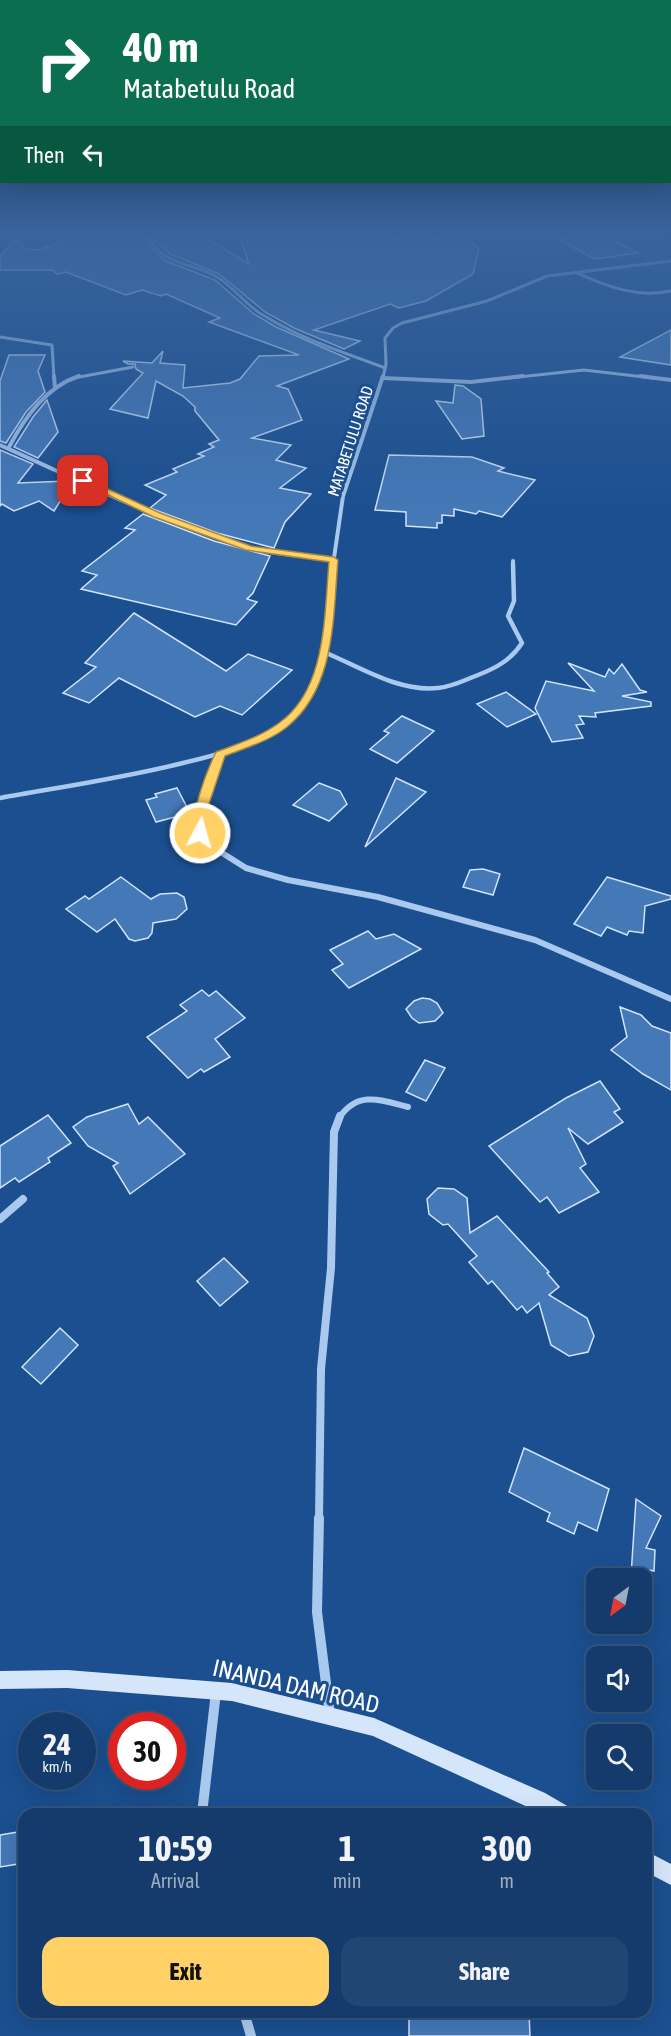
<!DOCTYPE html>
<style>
:root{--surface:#143b6b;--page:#214673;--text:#f1f3f6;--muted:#9dadc1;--line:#33557e;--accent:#ffd166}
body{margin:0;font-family:"Asap Condensed",sans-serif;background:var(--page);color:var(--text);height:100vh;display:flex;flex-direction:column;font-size:22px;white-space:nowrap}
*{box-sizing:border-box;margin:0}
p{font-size:20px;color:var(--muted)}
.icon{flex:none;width:33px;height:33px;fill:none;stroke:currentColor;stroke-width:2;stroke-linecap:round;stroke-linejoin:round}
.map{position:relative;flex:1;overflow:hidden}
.details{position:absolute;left:18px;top:1808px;width:634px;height:210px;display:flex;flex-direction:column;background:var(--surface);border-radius:18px;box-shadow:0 6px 24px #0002,0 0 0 2px var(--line)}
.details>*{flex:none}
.guide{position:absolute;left:0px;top:0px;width:672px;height:183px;box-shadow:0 6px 24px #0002,0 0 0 2px var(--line);background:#0b6e4f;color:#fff;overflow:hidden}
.needle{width:39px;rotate:212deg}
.controls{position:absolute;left:586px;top:1568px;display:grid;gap:12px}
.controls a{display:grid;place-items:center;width:66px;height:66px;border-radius:12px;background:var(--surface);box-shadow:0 6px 24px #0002,0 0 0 2px var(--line);font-size:30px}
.speed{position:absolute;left:18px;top:1712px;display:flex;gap:12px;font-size:30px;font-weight:700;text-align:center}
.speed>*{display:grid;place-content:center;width:78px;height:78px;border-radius:50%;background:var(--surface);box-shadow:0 6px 24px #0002,0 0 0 2px var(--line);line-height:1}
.speed small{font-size:15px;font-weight:400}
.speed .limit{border:9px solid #d22;background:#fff;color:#111}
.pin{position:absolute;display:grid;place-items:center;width:51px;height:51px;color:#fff;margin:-26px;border-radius:12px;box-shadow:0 3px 9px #0006}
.me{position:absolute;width:66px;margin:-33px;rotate:6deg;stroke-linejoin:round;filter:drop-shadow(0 0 4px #0008)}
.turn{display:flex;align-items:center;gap:21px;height:126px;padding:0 24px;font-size:27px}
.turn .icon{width:78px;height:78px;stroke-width:2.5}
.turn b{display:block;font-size:42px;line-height:51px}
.then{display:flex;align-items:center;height:57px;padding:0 24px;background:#0003;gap:12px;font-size:22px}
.eta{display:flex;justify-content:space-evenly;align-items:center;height:102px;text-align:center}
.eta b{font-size:36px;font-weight:700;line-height:42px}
.action{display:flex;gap:12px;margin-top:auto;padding:12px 24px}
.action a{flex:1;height:69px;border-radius:18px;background:var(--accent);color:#111;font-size:24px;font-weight:700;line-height:69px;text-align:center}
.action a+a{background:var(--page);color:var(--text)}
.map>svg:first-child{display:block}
</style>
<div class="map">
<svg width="671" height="2036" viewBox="0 0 671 2036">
<rect width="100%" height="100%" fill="#1b4f8f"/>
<!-- building -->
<g fill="#4478b7" stroke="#cfe3fa" stroke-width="1.5">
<polygon points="82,232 143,232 150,246 166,261 215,280 254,314 276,327 349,359 277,386 288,389 302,420 252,438 291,445 276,460 306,468 280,488 311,494 285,522 274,548 217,533 150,508 166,495 145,485 177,472 173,469 204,456 198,454 214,447 209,444 219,440 195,411 195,407 183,396 156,381 148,418 110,409 143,373 136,369 135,364 128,364 123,361 152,363 163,351 160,363 185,365 183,388 230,383 240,379 259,356 299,355 209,322 220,318 166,294 161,296 142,290 126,295 66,272 57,274 52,270 0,270 0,257 16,238 26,249 40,250 63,240 65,236"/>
<polygon points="151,232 193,232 196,237 203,236 249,264 238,232 270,232 272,236 300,235 304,232 319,235 330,233 337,238 382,233 390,240 424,235 431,239 439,238 444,241 455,236 461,236 468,238 479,249 473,274 426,301 399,308 390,304 314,330 360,341 344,349 294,328 265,312 219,274 170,254 156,241"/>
<polygon points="597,233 600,233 638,253 595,259 557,239"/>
<polygon points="671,330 671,365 620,357"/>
<polygon points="9,355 45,355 38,371 45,392 26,412 6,443 0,441 0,381"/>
<polygon points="455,385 463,386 481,399 484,436 462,439 436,401 453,403"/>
<polygon points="47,400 58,432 38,458 14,447 33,417"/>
<polygon points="0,450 33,464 18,483 68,481 79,485 67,490 54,511 39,501 14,511 2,504 0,506"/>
<polygon points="389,455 472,457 504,468 498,471 535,480 502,517 479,511 476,514 454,509 454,516 442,515 442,523 437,523 437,528 406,526 406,512 375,510"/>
<polygon points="143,514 214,541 270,556 253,593 247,599 257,602 236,625 81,589 97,575 82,571 135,530 125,528"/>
<polygon points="134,613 226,671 248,654 292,670 242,715 220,706 195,717 119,678 89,703 63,693 96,667 85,663"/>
<polygon points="568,663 605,677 609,669 614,674 622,664 640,690 647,692 622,696 651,702 651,706 595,713 596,717 579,716 584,724 576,725 583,738 552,742 535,708 546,681 594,691"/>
<polygon points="506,692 536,714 507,727 477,704"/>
<polygon points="402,716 434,731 397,763 370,749 389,733 384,731"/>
<polygon points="396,778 426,792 365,847"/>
<polygon points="319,783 340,791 347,804 329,821 293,805"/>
<polygon points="177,788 190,813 156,822 146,800 157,797 155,794"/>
<polygon points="483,869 500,874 493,895 463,887 470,870"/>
<polygon points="121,877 151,899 160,894 177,893 184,897 187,909 176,919 153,923 152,933 148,938 135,941 129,939 115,919 97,932 66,909 85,896 89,899"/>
<polygon points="607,877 671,896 671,899 645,906 643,933 629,931 627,935 607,927 601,936 574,924"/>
<polygon points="368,931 376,939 394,934 421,949 349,988 332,970 343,964 330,950"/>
<polygon points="202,990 209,996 216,991 245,1018 215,1039 230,1057 204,1072 201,1069 188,1078 147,1037 187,1011 180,1005"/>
<polygon points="422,998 430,999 437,1003 443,1013 435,1021 419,1023 412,1018 406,1009 414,1001"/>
<polygon points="620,1007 641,1015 652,1026 671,1033 671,1090 643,1074 611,1050 627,1037"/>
<polygon points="425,1060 445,1068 426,1101 406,1092"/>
<polygon points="600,1081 620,1109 614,1112 623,1122 588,1144 568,1128 586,1164 580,1168 599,1192 559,1213 547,1197 540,1202 489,1146 566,1098"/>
<polygon points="128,1104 139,1124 148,1117 185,1154 130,1194 113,1166 118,1163 88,1146 73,1127 87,1117"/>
<polygon points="48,1115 71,1143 48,1158 50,1162 19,1182 15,1178 0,1188 0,1146"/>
<polygon points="438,1188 454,1189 467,1198 470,1233 497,1216 549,1272 547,1273 559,1287 549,1295 587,1318 594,1336 588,1352 569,1356 551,1345 539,1303 527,1313 522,1306 517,1310 492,1281 488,1284 469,1262 477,1256 448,1224 443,1225 429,1214 427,1199"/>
<polygon points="224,1258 248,1282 220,1306 197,1281"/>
<polygon points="60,1328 78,1345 41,1384 22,1367"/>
<polygon points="524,1448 609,1489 597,1531 578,1522 574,1534 547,1521 550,1513 509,1492"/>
<polygon points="636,1499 661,1516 646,1548 655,1550 654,1571 636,1567 631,1576"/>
<polygon points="24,1831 24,1863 0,1867 0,1835"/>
<polygon points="409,2012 529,2012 530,2036 409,2036"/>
</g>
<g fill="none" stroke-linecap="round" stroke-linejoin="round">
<!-- street-far5 -->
<g stroke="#a9c9ee" stroke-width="3">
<path d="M147 232C160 267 190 261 217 277 234 287 245 305 263 315 301 339 343 352 385 368"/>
<path d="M577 273C608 287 637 298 671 291"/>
<polyline points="0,337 52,345 54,378"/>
<polyline points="74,378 133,367"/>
<polyline points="383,378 386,364 385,338 393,328 402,323 487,301 547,276 671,261"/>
<polyline points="509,378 584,370 653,378"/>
</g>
<!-- street-far4 -->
<g stroke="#a9c9ee" stroke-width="4">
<polyline points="54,376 55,388"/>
<polyline points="640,376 671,380"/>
<polyline points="383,378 471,382 523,376"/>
<path d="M0 445C81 481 162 523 247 547 275 555 306 556 334 560"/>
<path d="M9 447C25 417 46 387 79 376"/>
<polyline points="513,561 513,565"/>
<polyline points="333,565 343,496 383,376"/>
</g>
<!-- street-far3 -->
<g stroke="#a9c9ee" stroke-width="4.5">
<path d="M324 652C360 667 398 692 438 688 452 687 465 680 478 675 496 668 511 660 522 643L508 616 514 601 513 564"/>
<path d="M0 798C61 787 123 778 183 763 217 755 251 746 281 727 294 719 309 699 315 685 330 648 329 603 334 564"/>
<polyline points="204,806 220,754"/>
</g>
<!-- street-far2 -->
<g stroke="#a9c9ee" stroke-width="6">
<polyline points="205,805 199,823 200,833 208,844 246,868 288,880 378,897 535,940 671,999"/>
<path d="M339 1118C358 1090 381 1100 408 1107"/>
</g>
<!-- street-far1 -->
<g stroke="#a9c9ee" stroke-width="8">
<polyline points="0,1219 23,1199"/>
<polyline points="319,1519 321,1369 331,1268 334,1132 340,1116"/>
</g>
<!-- street -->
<g stroke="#a9c9ee" stroke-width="10">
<polyline points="319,1518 317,1612 330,1715"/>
<polyline points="202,1814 216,1692"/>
<polyline points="244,2012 251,2036"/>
</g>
<!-- secondary -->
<g fill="#d6e6fa" fill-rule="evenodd">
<polygon points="67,1670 232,1683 374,1718 545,1793 569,1807 572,1814 543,1814 373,1736 232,1701 67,1688 0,1689 0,1671"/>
<polygon points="646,1851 671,1864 671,1885 646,1872"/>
</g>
</g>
<!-- sky -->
<linearGradient id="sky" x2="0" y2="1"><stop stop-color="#0f2b4f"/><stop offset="0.45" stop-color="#39639b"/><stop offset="1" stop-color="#39639b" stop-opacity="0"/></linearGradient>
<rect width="671" height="517" fill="url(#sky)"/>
<!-- route -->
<path fill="#ffd166" stroke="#a68842" stroke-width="1.5" d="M81 479H86L160 513 251 546 334 557 338 560C333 616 336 688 287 727 270 741 245 748 225 756L208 807 204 836H196C188 818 207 770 216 752 237 744 260 737 279 723 327 689 324 615 329 562L246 550 154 517 81 482Z"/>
<g text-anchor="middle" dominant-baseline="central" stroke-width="6" stroke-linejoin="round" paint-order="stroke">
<!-- far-street labels -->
<g font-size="16" fill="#fff" stroke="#1b4f8f">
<text transform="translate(350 441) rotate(-72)">MATABETULU ROAD</text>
</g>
<!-- near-street labels -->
<g font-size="24" fill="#fff" stroke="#1b4f8f">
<text transform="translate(296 1686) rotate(13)">INANDA DAM ROAD</text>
</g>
</g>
</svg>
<div class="controls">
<a><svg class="needle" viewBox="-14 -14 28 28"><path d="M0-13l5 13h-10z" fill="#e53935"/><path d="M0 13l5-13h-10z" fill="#9dadc1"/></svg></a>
<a><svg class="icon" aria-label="sound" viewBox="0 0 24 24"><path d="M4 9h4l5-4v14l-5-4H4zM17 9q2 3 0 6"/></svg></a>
<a><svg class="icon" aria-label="search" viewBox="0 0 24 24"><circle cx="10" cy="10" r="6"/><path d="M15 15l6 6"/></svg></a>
</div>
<div class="speed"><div>24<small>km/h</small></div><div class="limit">30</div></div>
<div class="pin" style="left:83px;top:481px;background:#d93025"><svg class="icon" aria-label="arrive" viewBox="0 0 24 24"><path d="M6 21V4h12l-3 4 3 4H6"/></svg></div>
<svg class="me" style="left:200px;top:833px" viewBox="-20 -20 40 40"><circle r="17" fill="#ffd166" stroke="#fff" stroke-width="3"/><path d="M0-11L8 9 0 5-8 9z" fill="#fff"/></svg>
<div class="guide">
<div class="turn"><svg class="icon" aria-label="right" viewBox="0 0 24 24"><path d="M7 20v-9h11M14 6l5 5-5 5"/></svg><div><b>40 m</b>Matabetulu Road</div></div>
<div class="then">Then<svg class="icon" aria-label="left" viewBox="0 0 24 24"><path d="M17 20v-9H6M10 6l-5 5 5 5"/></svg></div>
</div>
<section class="details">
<div class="eta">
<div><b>10:59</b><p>Arrival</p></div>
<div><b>1</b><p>min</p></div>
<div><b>300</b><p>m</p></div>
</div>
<div class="action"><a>Exit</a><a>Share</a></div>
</section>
</div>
